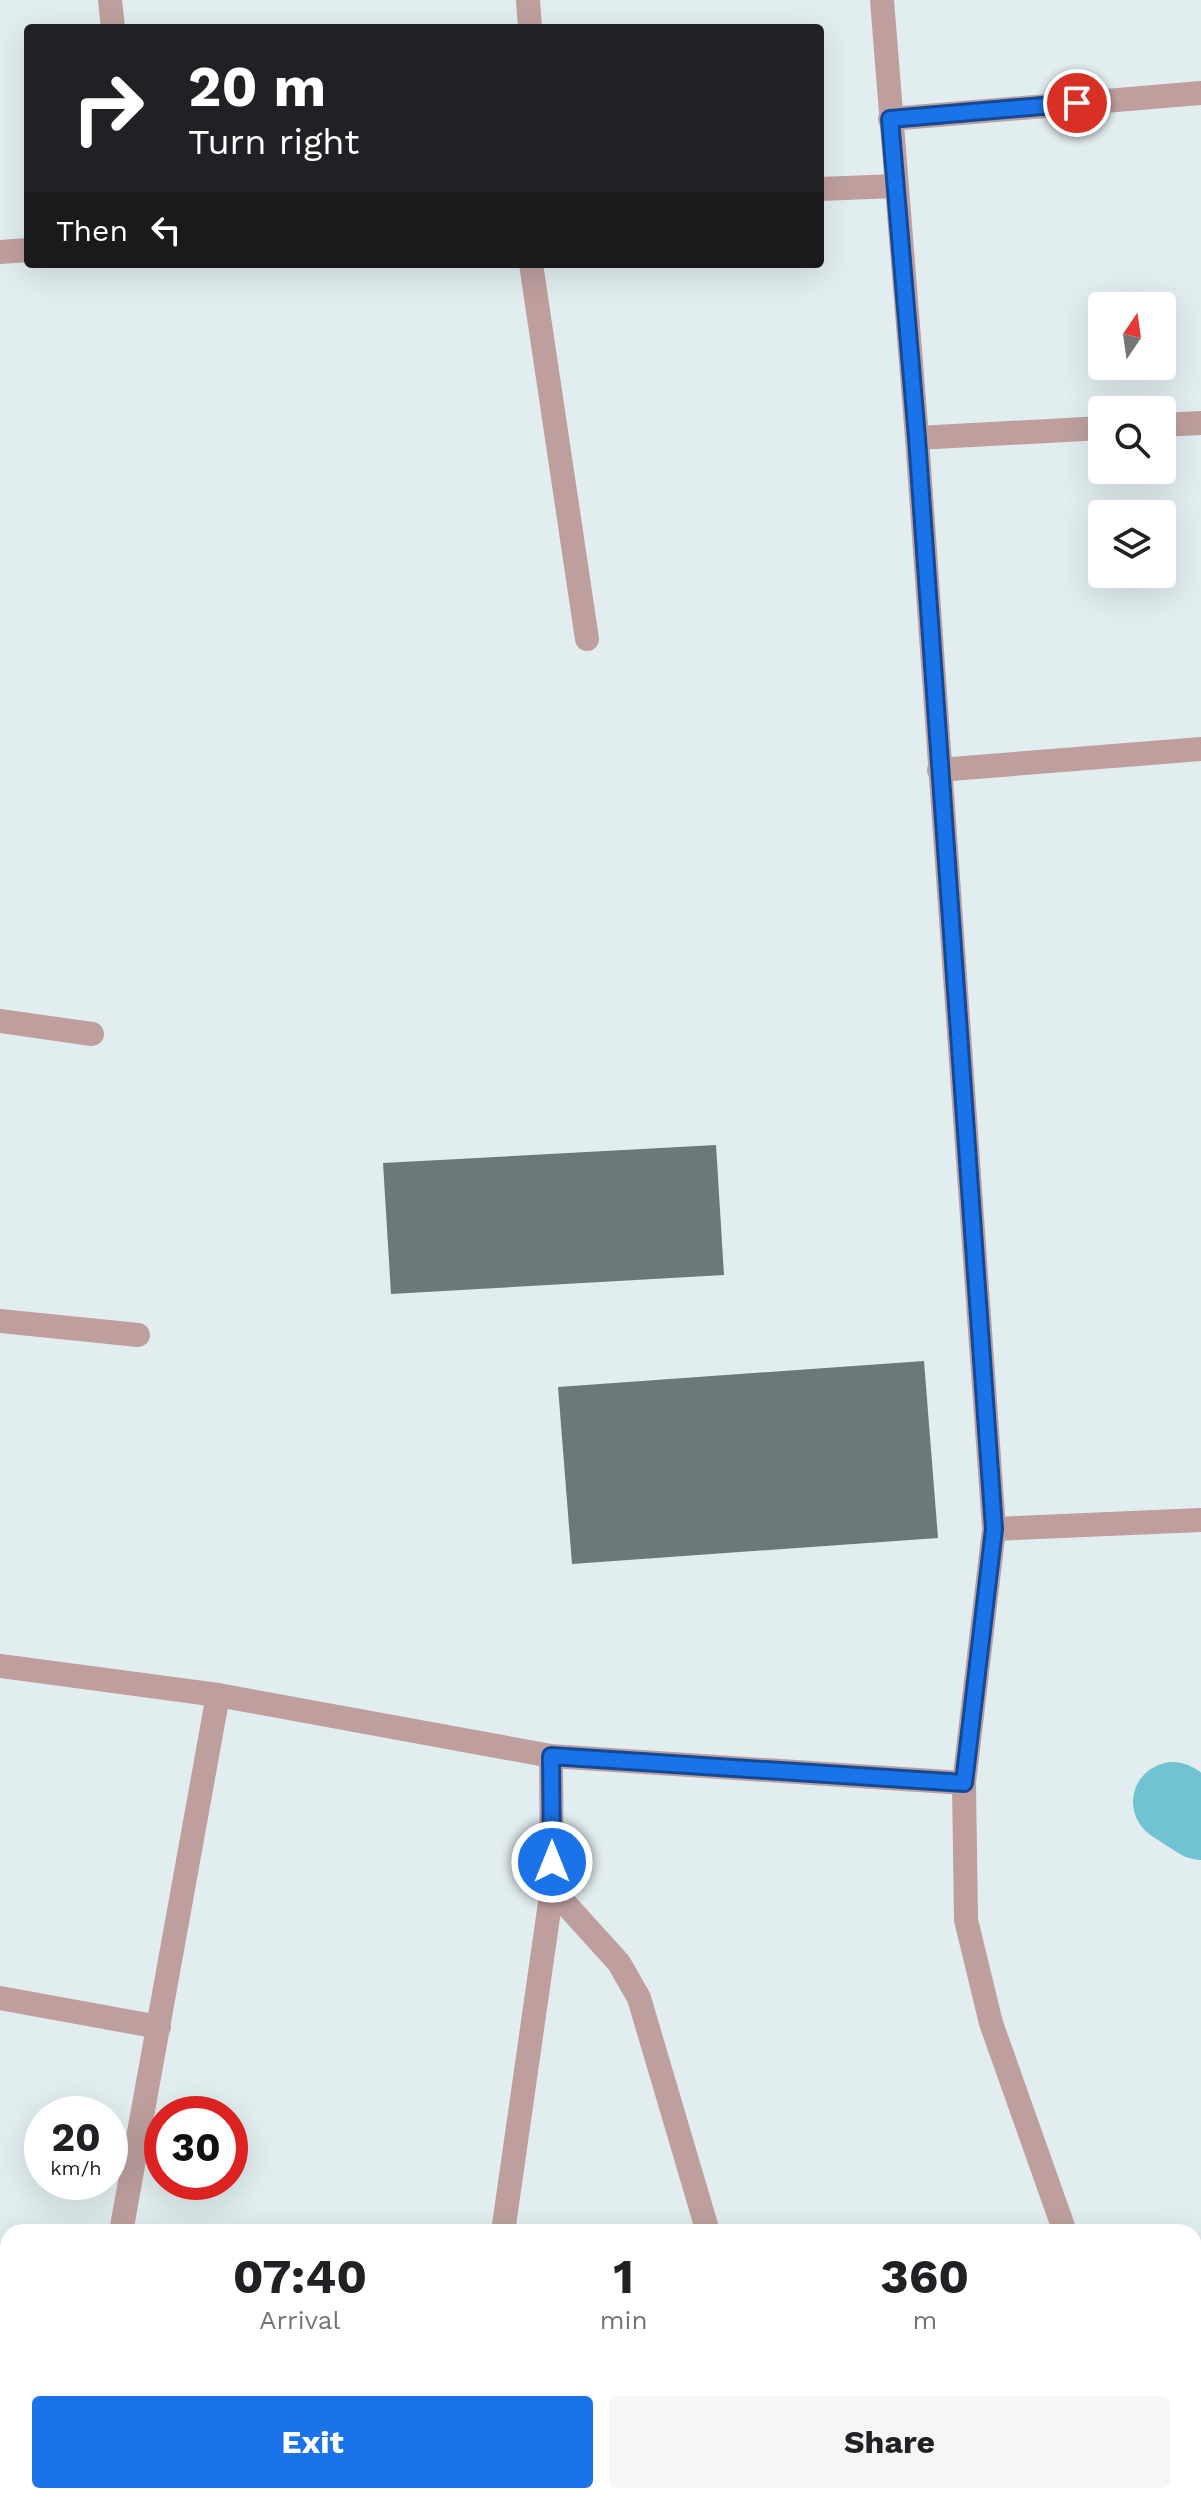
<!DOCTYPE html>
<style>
:root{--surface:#fff;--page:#f6f6f6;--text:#202124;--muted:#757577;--accent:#1a73e8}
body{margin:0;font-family:"Work Sans",sans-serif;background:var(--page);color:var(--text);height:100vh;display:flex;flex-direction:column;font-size:30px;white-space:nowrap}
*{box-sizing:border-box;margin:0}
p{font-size:26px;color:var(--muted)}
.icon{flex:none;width:44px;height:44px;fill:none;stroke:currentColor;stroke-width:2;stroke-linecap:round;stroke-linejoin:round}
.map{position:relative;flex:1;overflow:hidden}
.details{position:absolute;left:0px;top:2224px;width:1202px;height:280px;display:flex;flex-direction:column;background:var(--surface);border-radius:24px 24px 0 0;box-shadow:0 8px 32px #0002}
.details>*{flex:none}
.top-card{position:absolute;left:24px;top:24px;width:800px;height:244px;border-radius:8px;box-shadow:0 8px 32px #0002;background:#202124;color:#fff;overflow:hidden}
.needle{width:52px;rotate:13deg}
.buttons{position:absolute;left:1088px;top:292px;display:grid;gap:16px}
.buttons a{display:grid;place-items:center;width:88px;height:88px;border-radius:8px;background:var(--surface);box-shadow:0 8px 32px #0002;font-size:40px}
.speed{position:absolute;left:24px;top:2096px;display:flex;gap:16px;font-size:40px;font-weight:700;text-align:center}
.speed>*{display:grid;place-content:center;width:104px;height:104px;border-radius:50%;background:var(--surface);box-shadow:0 8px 32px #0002;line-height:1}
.speed small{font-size:20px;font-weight:400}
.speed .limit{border:12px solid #d22;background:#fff;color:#111}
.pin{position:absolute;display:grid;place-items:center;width:68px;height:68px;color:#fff;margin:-34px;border:4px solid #fff;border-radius:50%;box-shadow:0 2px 8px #0007}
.me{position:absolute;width:88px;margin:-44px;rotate:0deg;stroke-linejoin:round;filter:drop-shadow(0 0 6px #0008)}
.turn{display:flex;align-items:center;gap:28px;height:168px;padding:0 32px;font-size:36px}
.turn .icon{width:104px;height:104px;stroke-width:2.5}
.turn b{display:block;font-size:56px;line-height:68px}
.then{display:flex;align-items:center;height:76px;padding:0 32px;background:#0003;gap:16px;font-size:30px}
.eta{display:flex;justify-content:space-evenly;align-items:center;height:136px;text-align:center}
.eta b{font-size:48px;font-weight:700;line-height:56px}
.button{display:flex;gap:16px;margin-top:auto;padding:16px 32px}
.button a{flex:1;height:92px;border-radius:8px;background:var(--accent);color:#fff;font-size:32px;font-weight:700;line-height:92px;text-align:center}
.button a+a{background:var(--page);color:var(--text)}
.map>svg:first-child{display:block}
</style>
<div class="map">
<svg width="1201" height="2504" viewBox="0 0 1201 2504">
<rect width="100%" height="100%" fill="#e1edef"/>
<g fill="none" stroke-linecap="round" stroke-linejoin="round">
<!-- river -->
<polyline stroke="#72c3d1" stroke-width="80" points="1173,1802 1201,1820"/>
</g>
<!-- building -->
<g fill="#6d787a">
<polygon points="716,1145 724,1275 391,1294 383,1163"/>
<polygon points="924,1361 938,1538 572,1564 558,1387"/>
</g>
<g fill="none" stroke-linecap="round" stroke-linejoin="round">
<!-- minor -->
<g stroke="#be9f9e" stroke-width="24">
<polyline points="110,0 113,28"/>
<polyline points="528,0 530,28"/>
<polyline points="882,0 917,438 994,1529 964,1783 966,1920 991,2023 1065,2232"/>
<polyline points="890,119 1201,93"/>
<polyline points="820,189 896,186"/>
<polyline points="0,252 28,250"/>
<polyline points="531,264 587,639"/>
<polyline points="1162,425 1201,423"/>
<polyline points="917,438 1102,428"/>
<polyline points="939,770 1201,749"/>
<polyline points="0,1021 92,1034"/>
<polyline points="0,1321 138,1335"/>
<polyline points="994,1529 1201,1520"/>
<polyline points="0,1666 218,1695 551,1756 964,1783"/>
<polyline points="552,1889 619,1963 639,1998 708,2232"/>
<polyline points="0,1998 159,2027"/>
<polyline points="121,2232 218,1695"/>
<polyline points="503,2232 552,1889 551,1756"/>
<polyline points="0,2331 8,2333"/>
<polyline points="1194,2466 1201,2468"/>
<polyline points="774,2496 776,2504"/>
<polyline points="1167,2496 1171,2504"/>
<polyline points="461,2504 462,2496"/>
</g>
</g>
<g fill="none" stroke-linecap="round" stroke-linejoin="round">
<defs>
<polyline id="route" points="552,1862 551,1756 964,1783 994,1529 917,438 890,119 1077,103"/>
</defs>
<!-- route casing -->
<use href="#route" stroke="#114b97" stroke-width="20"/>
<!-- route -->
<use href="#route" stroke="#1a73e8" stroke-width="14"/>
</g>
</svg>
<div class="buttons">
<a><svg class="needle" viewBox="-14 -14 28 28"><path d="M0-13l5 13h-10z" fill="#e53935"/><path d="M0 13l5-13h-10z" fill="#757577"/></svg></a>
<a><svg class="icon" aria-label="search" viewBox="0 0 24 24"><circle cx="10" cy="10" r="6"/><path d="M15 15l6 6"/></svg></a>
<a><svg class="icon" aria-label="layers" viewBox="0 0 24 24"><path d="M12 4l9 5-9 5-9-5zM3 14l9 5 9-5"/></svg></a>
</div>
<div class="speed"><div>20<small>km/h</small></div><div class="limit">30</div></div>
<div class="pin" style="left:1077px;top:103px;background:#d93025"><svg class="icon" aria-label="arrive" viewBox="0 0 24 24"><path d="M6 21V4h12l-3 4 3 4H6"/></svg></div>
<svg class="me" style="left:552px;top:1862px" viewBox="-20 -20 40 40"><circle r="17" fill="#1a73e8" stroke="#fff" stroke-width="3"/><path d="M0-11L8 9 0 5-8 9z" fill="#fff"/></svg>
<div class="top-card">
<div class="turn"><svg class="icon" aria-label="right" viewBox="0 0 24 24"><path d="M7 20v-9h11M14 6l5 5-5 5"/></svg><div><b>20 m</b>Turn right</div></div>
<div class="then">Then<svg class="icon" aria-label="left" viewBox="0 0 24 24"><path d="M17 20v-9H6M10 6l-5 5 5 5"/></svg></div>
</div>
<section class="details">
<div class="eta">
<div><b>07:40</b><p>Arrival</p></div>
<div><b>1</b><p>min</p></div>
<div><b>360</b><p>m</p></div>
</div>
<div class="button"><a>Exit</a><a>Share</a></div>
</section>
</div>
